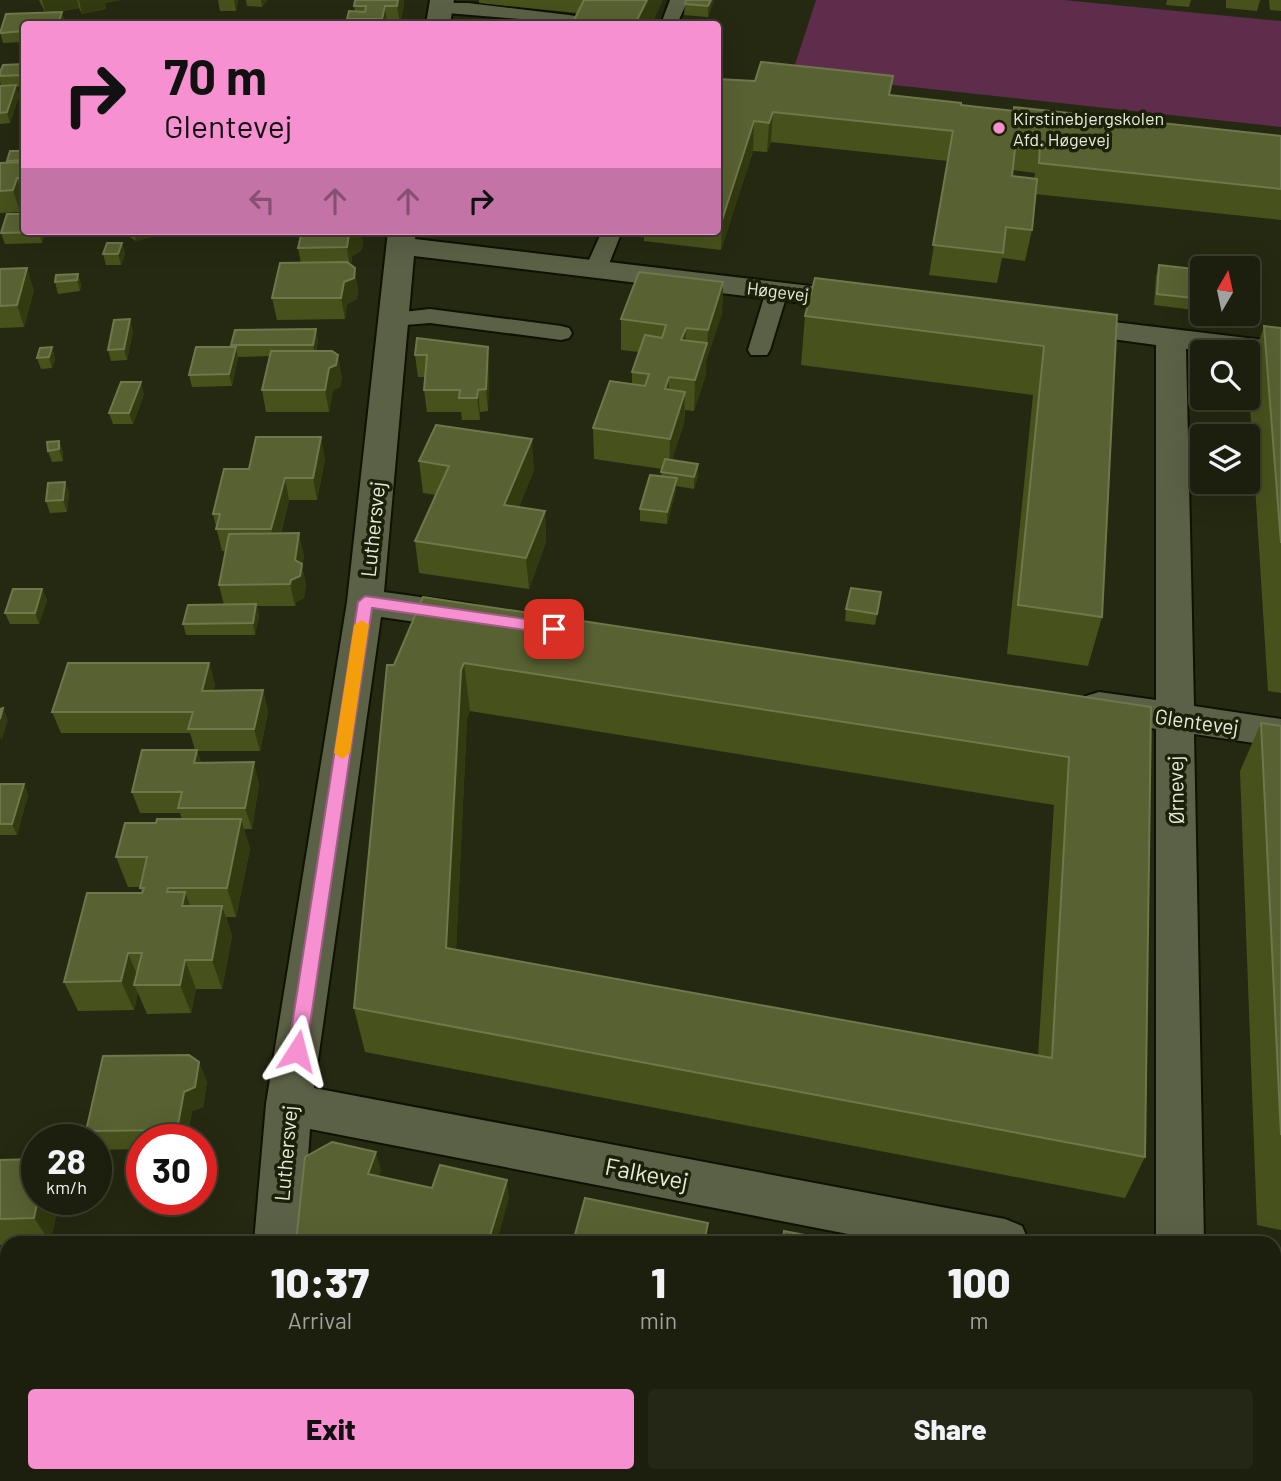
<!DOCTYPE html>
<meta charset="utf-8">
<style>
:root{--surface:#1c1f0d;--page:#252716;--text:#f1f3f6;--muted:#a0a29d;--line:#3a3d2e;--accent:#f690d0}
body{margin:0;font-family:Barlow,sans-serif;background:var(--page);color:var(--text);height:100vh;display:flex;flex-direction:column;font-size:26px;white-space:nowrap}
*{box-sizing:border-box;margin:0}
p{font-size:23px;color:var(--muted)}
.icon{flex:none;width:38px;height:38px;fill:none;stroke:currentColor;stroke-width:2;stroke-linecap:round;stroke-linejoin:round}
.map{position:relative;flex:1;overflow:hidden}
.drawer{position:absolute;left:0px;top:1236px;width:1281px;height:247px;display:flex;flex-direction:column;background:var(--surface);border-radius:21px 21px 0 0;box-shadow:0 7px 28px #0002,0 0 0 2px var(--line)}
.drawer>*{flex:none}
.hud{position:absolute;left:21px;top:21px;width:700px;height:214px;border-radius:7px;box-shadow:0 7px 28px #0002,0 0 0 2px var(--line);background:#f690d0;color:#111;overflow:hidden}
.needle{width:46px;rotate:9deg}
.controls{position:absolute;left:1190px;top:256px;display:grid;gap:14px}
.controls a{display:grid;place-items:center;width:70px;height:70px;border-radius:7px;background:var(--surface);box-shadow:0 7px 28px #0002,0 0 0 2px var(--line);font-size:35px}
.speed{position:absolute;left:21px;top:1124px;display:flex;gap:14px;font-size:35px;font-weight:700;text-align:center}
.speed>*{display:grid;place-content:center;width:91px;height:91px;border-radius:50%;background:var(--surface);box-shadow:0 7px 28px #0002,0 0 0 2px var(--line);line-height:1}
.speed small{font-size:18px;font-weight:400}
.speed .limit{border:10px solid #d22;background:#fff;color:#111}
.pin{position:absolute;display:grid;place-items:center;width:60px;height:60px;color:#fff;margin:-30px;border-radius:14px;box-shadow:0 4px 10px #0006}
.me{position:absolute;width:77px;margin:-38px;rotate:9deg;stroke-linejoin:round;filter:drop-shadow(0 0 5px #0008)}
.turn{display:flex;align-items:center;gap:24px;height:147px;padding:0 28px;font-size:32px}
.turn .icon{width:91px;height:91px;stroke-width:2.5}
.turn b{display:block;font-size:49px;line-height:60px}
.lanes{display:flex;align-items:center;height:66px;padding:0 28px;background:#0003;justify-content:center;gap:35px;direction:ltr}
.lanes .off{opacity:.35}
.eta{display:flex;justify-content:space-evenly;align-items:center;height:119px;text-align:center}
.eta b{font-size:42px;font-weight:800;line-height:49px}
.button{display:flex;gap:14px;margin-top:auto;padding:14px 28px}
.button a{flex:1;height:80px;border-radius:7px;background:var(--accent);color:#111;font-size:28px;font-weight:800;line-height:80px;text-align:center}
.button a+a{background:var(--page);color:var(--text)}
.map>svg:first-child{display:block}
</style>
<div class="map">
<svg width="1281" height="1481" viewBox="0 0 1281 1481">
<rect width="100%" height="100%" fill="#252911"/>
<!-- green -->
<polygon fill="#5e2d4c" points="816,0 1063,0 1281,21 1281,127 792,74"/>
<g fill="none" stroke-linecap="round" stroke-linejoin="round">
<defs>
<g id="lane">
<polygon points="670,0 688,0 677,24 661,24"/>
<polygon points="441,3 468,3 569,15 575,16 580,24 435,12 432,8"/>
<polygon points="602,231 622,231 607,269 603,273 589,273 585,269"/>
<polygon points="777,285 785,286 788,291 770,350 767,355 751,355 748,350 766,291 769,286"/>
<polygon points="430,309 561,326 569,328 572,333 569,338 561,340 430,323 393,326 385,324 382,319 385,314"/>
</g>
<g id="street">
<polygon points="430,0 454,0 450,24 426,24"/>
<polygon points="388,231 416,231 415,239 862,292 872,295 877,301 872,307 862,310 414,256 384,592 471,604 484,608 489,617 484,626 471,630 381,617 314,1088 1005,1219 1022,1226 1029,1242 889,1242 310,1129 302,1242 254,1242 266,1104 347,602"/>
<polygon points="1064,316 1281,342 1281,360 1248,356 1248,352 1186,349 1194,706 1281,719 1281,747 1194,734 1204,1242 1156,1242 1156,729 1086,716 1080,706 1086,696 1099,692 1156,700 1156,345 1053,331 1049,325 1053,319"/>
<polygon points="1274,1270 1281,1272 1281,1320 1274,1318"/>
<polygon points="221,1475 275,1475 274,1481 220,1481"/>
</g>
</defs>
<!-- lane casing -->
<use href="#lane" stroke="#0e1200" stroke-width="4"/>
<!-- street casing -->
<use href="#street" stroke="#0e1200" stroke-width="4"/>
<!-- lane -->
<use href="#lane" fill="#5b6146" fill-rule="evenodd"/>
<!-- street -->
<use href="#street" fill="#5b6146" fill-rule="evenodd"/>
</g>
<!-- wall -->
<g fill="#47511c" fill-rule="evenodd">
<polygon points="39,0 120,0 105,3 106,9 82,14 79,8 58,12 65,22 24,24 24,42 3,43 0,32 45,12"/>
<polygon points="218,0 238,0 236,11 220,11"/>
<polygon points="246,0 267,0 262,7 247,6"/>
<polygon points="355,0 404,0 404,4 400,24 348,24 347,19 355,12 354,6"/>
<polygon points="479,0 663,0 578,13 479,3"/>
<polygon points="686,0 714,0 708,17 684,15 685,4"/>
<polygon points="1167,0 1191,0 1189,7 1166,5"/>
<polygon points="1226,0 1260,0 1257,11 1226,8"/>
<polygon points="1269,0 1281,0 1281,11 1270,10"/>
<polygon points="24,64 24,86 16,87 19,96 10,123 0,124 0,86 1,86 0,81 0,72"/>
<path d="M718 79 891 95 961 105 1281 136V220L1035 194 1032 230 1025 261 1002 258 997 283 929 275 948 161 771 142 767 152 753 151 721 250 644 241V231H718ZM1012 170 1035 173 1034 179 1012 176Z"/>
<polygon points="24,151 24,199 23,199 20,212 0,213 0,163 7,163 7,161"/>
<polygon points="24,231 46,231 42,243 5,244 1,233"/>
<polygon points="128,231 156,231 155,236 136,241 130,237"/>
<polygon points="246,231 361,231 363,245 361,251 352,256 351,265 358,289 357,299 347,304 345,319 277,320 272,298 301,263 298,248 302,231 246,232"/>
<polygon points="566,231 586,231 585,233"/>
<polygon points="122,243 125,254 121,265 106,265 103,254"/>
<polygon points="1159,265 1202,270 1202,311 1154,305 1156,276"/>
<polygon points="0,269 34,290 24,327 0,328"/>
<polygon points="78,274 81,285 80,291 58,294 55,282"/>
<polygon points="723,282 722,313 706,361 706,374 694,411 685,410 684,423 672,460 698,476 694,489 676,486 676,490 667,524 640,521 640,509 661,476 662,469 594,459 593,428 632,384 632,372 639,352 621,350 621,319"/>
<polygon points="1117,315 1102,617 1088,666 1007,654 1033,395 801,365 805,316"/>
<polygon points="1264,326 1281,328 1281,693 1268,691 1248,374"/>
<polygon points="316,329 318,341 316,351 342,377 340,387 333,390 329,412 266,412 262,390 270,356 238,357 232,386 192,387 189,375 232,347 231,345"/>
<polygon points="133,331 127,360 111,361 108,350"/>
<polygon points="417,338 489,369 488,411 480,412 480,420 462,420 461,412 427,412 424,390 425,377 418,377 415,355"/>
<polygon points="52,347 55,359 52,368 41,369 37,358"/>
<polygon points="144,394 133,424 113,424 109,413"/>
<polygon points="59,441 63,452 63,461 52,462 48,451"/>
<polygon points="325,459 317,500 289,500 281,533 304,555 302,566 306,586 304,598 296,602 295,606 257,606 259,616 255,635 186,635 183,624 224,605 219,585 225,551 222,551 213,514 249,469"/>
<polygon points="419,461 534,470 519,507 545,511 546,542 529,589 419,573 415,541 436,495 423,493"/>
<polygon points="65,482 69,493 67,512 50,513 46,501"/>
<polygon points="42,589 47,600 39,624 10,624 5,613"/>
<polygon points="881,592 875,625 845,621 846,609"/>
<path d="M423 597 1151 707 1145 1157 1125 1198 365 1052 354 1008 394 665ZM470 711 1054 805 1038 1056 456 950 467 718Z"/>
<polygon points="209,663 215,685 213,691 263,690 268,712 260,751 197,751 201,763 259,784 252,829 244,829 250,849 236,917 226,917 232,936 222,989 196,989 191,1013 147,1014 138,993 134,1010 78,1011 64,982 142,893 140,887 128,887 116,857 156,823 182,819 180,813 140,813 132,792 195,750 190,733 61,733 52,712"/>
<polygon points="1261,723 1281,726 1281,1230 1257,1225 1240,771"/>
<polygon points="0,784 24,784 28,795 17,835 0,835"/>
<polygon points="207,1081 203,1107 192,1111 187,1139 142,1139 142,1149 96,1150 96,1139 90,1139 86,1131"/>
<polygon points="0,1160 60,1199 50,1242 7,1242 7,1245 0,1245"/>
<polygon points="1274,1329 1281,1330 1281,1456 1274,1454"/>
<rect x="0" y="1351" width="7" height="48"/>
<polygon points="270,1475 436,1475 461,1481 273,1481"/>
</g>
<!-- shaded-wall -->
<g fill="#323a0f">
<polygon points="42,0 77,0 79,8 46,14"/>
<polygon points="79,0 120,0 105,3 106,9 82,14"/>
<polygon points="234,0 238,0 238,2 236,11"/>
<polygon points="261,0 267,0 262,7"/>
<polygon points="398,0 404,0 404,4 400,24 397,6"/>
<polygon points="647,0 663,0 652,24 635,24"/>
<polygon points="711,0 714,0 708,17 708,6"/>
<polygon points="385,6 387,24 382,24 382,19"/>
<polygon points="62,12 65,22 64,24 58,24"/>
<polygon points="16,85 19,96 10,123 7,112"/>
<polygon points="773,112 771,142 767,152 769,123"/>
<polygon points="754,121 753,151 721,250 722,220"/>
<polygon points="17,178 23,199 20,212 13,190"/>
<polygon points="39,231 46,231 42,243 39,232"/>
<polygon points="133,231 156,231 155,236 136,241"/>
<polygon points="354,231 361,231 363,245 361,251 352,256 350,268 347,247 349,234"/>
<polygon points="122,243 125,254 121,265 118,254"/>
<polygon points="27,268 34,290 24,327 17,305"/>
<polygon points="355,268 358,289 357,299 347,304 345,319 341,298 344,282"/>
<polygon points="78,274 81,285 80,291 77,280"/>
<polygon points="723,282 722,313 706,361 708,330"/>
<polygon points="130,319 133,331 127,360 124,349"/>
<polygon points="686,328 685,359 681,340"/>
<polygon points="316,329 318,341 315,356 313,345"/>
<polygon points="707,343 706,374 694,411 695,380"/>
<polygon points="52,347 55,359 52,368 49,357"/>
<polygon points="236,347 238,358 232,386 229,374"/>
<polygon points="488,347 489,369 488,411 486,389"/>
<polygon points="338,355 342,377 340,387 333,390 329,412 325,390 329,368"/>
<polygon points="669,377 669,408 665,389"/>
<polygon points="141,382 144,394 133,424 129,413"/>
<polygon points="478,390 480,412 480,420 477,398"/>
<polygon points="685,392 684,423 669,470 670,439"/>
<polygon points="321,437 325,459 317,500 313,478"/>
<polygon points="532,439 534,470 507,537 504,505"/>
<polygon points="59,441 63,452 63,461 59,449"/>
<polygon points="698,464 698,476 694,489 694,477"/>
<polygon points="285,478 289,500 276,551 271,529"/>
<polygon points="677,478 676,490 667,524 667,512"/>
<polygon points="65,482 69,493 67,512 63,500"/>
<polygon points="545,511 546,542 529,589 526,558"/>
<polygon points="299,533 304,555 302,566 306,586 304,598 296,602 295,606 290,584"/>
<polygon points="42,589 47,600 39,624 35,613"/>
<polygon points="256,604 259,616 255,635 253,623"/>
<polygon points="209,663 215,685 208,713 202,691"/>
<polygon points="464,663 470,711 467,718 454,993 446,948 461,670"/>
<polygon points="263,690 268,712 260,751 254,729"/>
<polygon points="3,708 8,720 2,740 0,737 0,719"/>
<polygon points="197,750 204,771 194,763"/>
<polygon points="254,762 259,784 252,829 245,808"/>
<polygon points="24,784 28,795 17,835 12,824"/>
<polygon points="241,819 250,849 236,917 227,888"/>
<polygon points="185,892 196,921 182,906"/>
<polygon points="222,906 232,936 222,989 212,960"/>
<polygon points="128,953 140,982 134,985 138,993 134,1010 121,981"/>
<polygon points="185,960 196,989 191,1013 180,985"/>
<polygon points="199,1062 207,1081 203,1107 192,1111 187,1139 181,1139 177,1130 184,1092"/>
<polygon points="376,1152 381,1170 373,1193 368,1174"/>
<polygon points="507,1180 509,1198 497,1242 488,1242"/>
<polygon points="38,1199 60,1199 50,1242 34,1218"/>
<polygon points="154,1475 172,1475 171,1481 153,1481"/>
</g>
<!-- building -->
<g fill="#586131" stroke="#6f774c" stroke-width="2" fill-rule="evenodd">
<polygon points="355,0 398,0 397,6 385,6 382,19 347,19 349,11 365,12 366,6 354,6"/>
<polygon points="584,0 647,0 635,24 572,24"/>
<polygon points="686,0 711,0 708,6 685,4"/>
<polygon points="62,12 58,24 24,24 24,31 0,33 6,14"/>
<polygon points="761,62 893,76 889,95 961,103 961,105 1014,111 1014,107 1281,136 1281,189 1039,163 1040,143 1016,140 1012,176 1037,179 1032,230 1006,227 1003,253 933,245 953,131 773,112 769,123 754,121 722,220 718,219 718,79 755,81"/>
<polygon points="24,64 24,75 0,76 0,72 3,65"/>
<polygon points="16,85 7,112 0,113 0,86"/>
<polygon points="10,151 24,151 24,160 7,161"/>
<polygon points="24,162 24,178 17,178 13,190 0,191 0,163"/>
<polygon points="7,214 24,214 24,231 39,231 39,232 1,233"/>
<polygon points="302,231 356,231 349,234 347,247 298,248"/>
<polygon points="107,243 122,243 118,254 103,254"/>
<polygon points="347,262 355,268 354,278 344,282 341,298 272,298 280,263"/>
<polygon points="1159,265 1202,270 1202,299 1157,294"/>
<polygon points="27,268 17,305 0,306 0,269"/>
<polygon points="639,272 723,282 708,330 686,328 681,340 707,343 695,380 669,377 665,389 685,392 670,439 593,428 610,381 645,386 649,374 632,372 645,335 662,338 666,325 621,319"/>
<polygon points="78,274 77,280 55,282 56,275"/>
<polygon points="815,278 1117,315 1102,617 1018,605 1044,346 805,316"/>
<polygon points="130,319 124,349 108,350 114,320"/>
<polygon points="1264,326 1281,328 1281,543"/>
<polygon points="316,329 313,345 231,345 235,330"/>
<polygon points="417,338 488,347 486,389 478,390 477,398 459,398 460,390 424,390 427,355 415,355"/>
<polygon points="52,347 49,357 37,358 40,348"/>
<polygon points="196,347 236,347 229,374 189,375"/>
<polygon points="271,351 332,351 338,355 336,365 329,368 325,390 262,390"/>
<polygon points="121,382 141,382 129,413 109,413"/>
<polygon points="436,425 532,439 504,505 545,511 526,558 415,541 449,466 419,461"/>
<polygon points="256,437 321,437 313,478 285,478 271,529 216,529 220,514 213,514 224,469 249,469"/>
<polygon points="59,441 59,449 48,451 47,442"/>
<polygon points="665,459 698,464 694,477 661,472"/>
<polygon points="650,475 677,478 667,512 640,509"/>
<polygon points="65,482 63,500 46,501 48,483"/>
<polygon points="299,533 295,560 302,564 300,576 291,580 290,584 219,585 229,534"/>
<polygon points="851,588 881,592 877,614 846,609"/>
<polygon points="13,589 42,589 35,613 5,613"/>
<path d="M423 597 1151 707 1145 1157 354 1008 387 665H394ZM464 663 1069 757 1052 1058 446 948 461 670Z"/>
<polygon points="256,604 253,623 183,624 188,605"/>
<polygon points="68,663 209,663 202,691 263,690 254,729 188,729 193,712 52,712"/>
<polygon points="3,708 0,719 0,709"/>
<polygon points="1261,723 1281,726 1281,1135"/>
<polygon points="142,750 197,750 194,763 254,762 245,808 178,808 182,792 132,792"/>
<polygon points="0,784 24,784 12,824 0,824"/>
<polygon points="157,819 241,819 227,888 168,888 167,892 185,892 182,906 222,906 212,960 185,960 180,985 134,985 142,953 128,953 121,981 64,982 87,893 142,893 144,888 140,888 147,857 116,857 125,823 156,823"/>
<polygon points="189,1055 199,1062 195,1087 184,1092 177,1130 86,1131 103,1056"/>
<polygon points="332,1142 376,1152 368,1174 432,1188 440,1165 507,1180 488,1242 296,1242 305,1157"/>
<polygon points="37,1159 37,1199 38,1199 34,1218 0,1219 0,1160"/>
<polygon points="585,1198 708,1223 704,1242 573,1242"/>
<polygon points="784,1231 841,1242 783,1242"/>
<polygon points="1274,1329 1281,1330 1281,1430 1274,1429"/>
<rect x="0" y="1351" width="7" height="40"/>
<polygon points="43,1475 154,1475 153,1481 42,1481"/>
<polygon points="277,1475 436,1475 461,1481 302,1481"/>
</g>
<!-- route -->
<polygon fill="#f690d0" stroke="#a05e87" stroke-width="2" points="365,596 554,623 562,629 554,634 372,608 306,1051 303,1057 297,1059 290,1057 288,1051 358,602"/>
<!-- slow -->
<polygon fill="#f59e0b" points="362,620 369,625 350,753 342,759 334,753 354,625"/>
<!-- markers -->
<circle fill="#f690d0" stroke="#1b2008" stroke-width="2.5" cx="999" cy="128" r="7"/>
<g text-anchor="middle" dominant-baseline="central" stroke-width="7" stroke-linejoin="round" paint-order="stroke">
<!-- far-poi labels -->
<g font-size="18" fill="#e7ebdc" stroke="#1b2008" text-anchor="start">
<text x="1013" y="118">Kirstinebjergskolen<tspan x="1013" dy="21">Afd. Høgevej</tspan></text>
</g>
<!-- far-street labels -->
<g font-size="18" fill="#e7ebdc" stroke="#1b2008">
<text transform="translate(778 291) rotate(7)">Høgevej</text>
</g>
<!-- street labels -->
<g font-size="21" fill="#e7ebdc" stroke="#1b2008">
<text transform="translate(372 529) rotate(-84)">Luthersvej</text>
<text transform="translate(1197 721) rotate(8)">Glentevej</text>
<text transform="translate(1175 790) rotate(-91)">Ørnevej</text>
<text transform="translate(285 1153) rotate(-85)">Luthersvej</text>
</g>
<!-- near-street labels -->
<g font-size="24" fill="#e7ebdc" stroke="#1b2008">
<text transform="translate(647 1173) rotate(11)">Falkevej</text>
</g>
</g>
</svg>
<div class="controls">
<a><svg class="needle" viewBox="-14 -14 28 28"><path d="M0-13l5 13h-10z" fill="#e53935"/><path d="M0 13l5-13h-10z" fill="#a0a29d"/></svg></a>
<a><svg class="icon" aria-label="search" viewBox="0 0 24 24"><circle cx="10" cy="10" r="6"/><path d="M15 15l6 6"/></svg></a>
<a><svg class="icon" aria-label="layers" viewBox="0 0 24 24"><path d="M12 4l9 5-9 5-9-5zM3 14l9 5 9-5"/></svg></a>
</div>
<div class="speed"><div>28<small>km/h</small></div><div class="limit">30</div></div>
<div class="pin" style="left:554px;top:629px;background:#d93025"><svg class="icon" aria-label="arrive" viewBox="0 0 24 24"><path d="M6 21V4h12l-3 4 3 4H6"/></svg></div>
<svg class="me" style="left:297px;top:1051px" viewBox="-20 -20 40 40"><path d="M0-17L14 15 0 8-14 15z" fill="#f690d0" stroke="#fff" stroke-width="4"/></svg>
<div class="hud">
<div class="turn"><svg class="icon" aria-label="right" viewBox="0 0 24 24"><path d="M7 20v-9h11M14 6l5 5-5 5"/></svg><div><b>70 m</b>Glentevej</div></div>
<div class="lanes"><svg class="icon off" aria-label="left" viewBox="0 0 24 24"><path d="M17 20v-9H6M10 6l-5 5 5 5"/></svg><svg class="icon off" aria-label="ahead" viewBox="0 0 24 24"><path d="M12 20V5M6 11l6-6 6 6"/></svg><svg class="icon off" aria-label="ahead" viewBox="0 0 24 24"><path d="M12 20V5M6 11l6-6 6 6"/></svg><svg class="icon" aria-label="right" viewBox="0 0 24 24"><path d="M7 20v-9h11M14 6l5 5-5 5"/></svg></div>
</div>
<section class="drawer">
<div class="eta">
<div><b>10:37</b><p>Arrival</p></div>
<div><b>1</b><p>min</p></div>
<div><b>100</b><p>m</p></div>
</div>
<div class="button"><a>Exit</a><a>Share</a></div>
</section>
</div>
